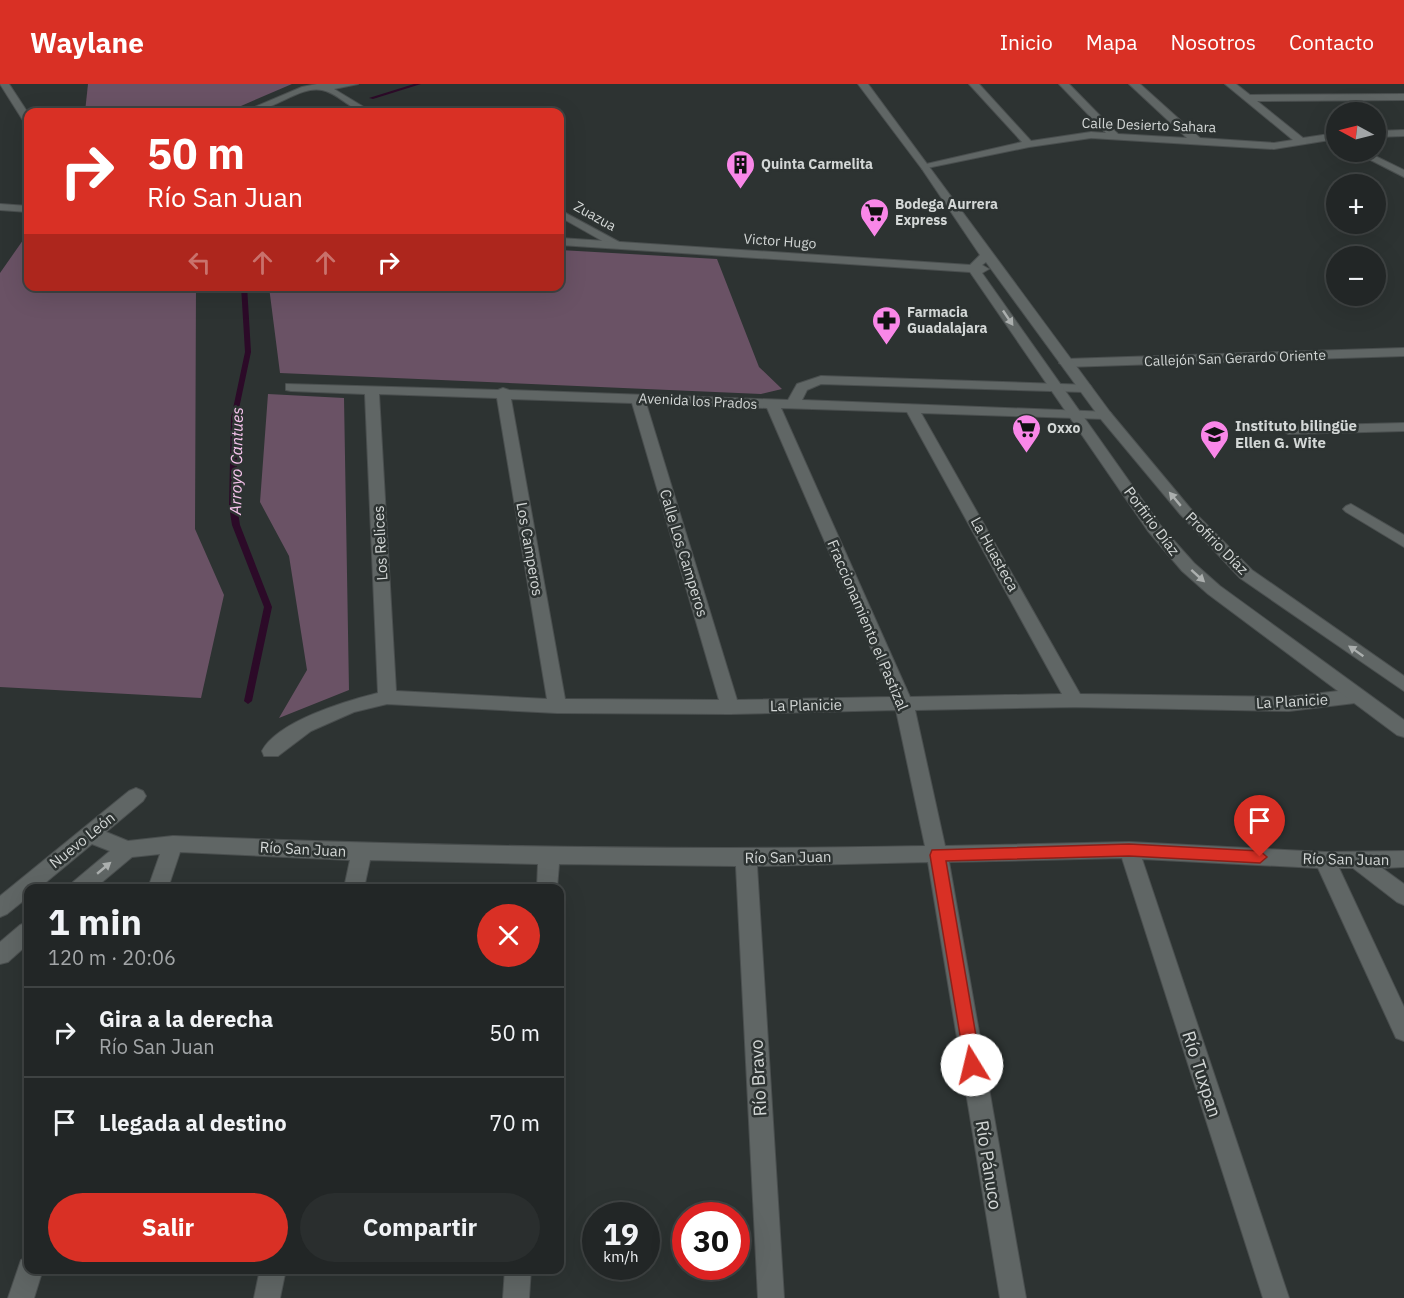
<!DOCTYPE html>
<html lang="es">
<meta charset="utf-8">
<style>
:root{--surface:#222626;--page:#2a2e2e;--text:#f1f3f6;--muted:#a2a5a7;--line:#3f4343;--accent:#d93025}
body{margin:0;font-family:"IBM Plex Sans",sans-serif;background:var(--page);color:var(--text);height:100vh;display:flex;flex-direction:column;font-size:22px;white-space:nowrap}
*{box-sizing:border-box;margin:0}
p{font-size:20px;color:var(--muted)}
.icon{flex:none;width:33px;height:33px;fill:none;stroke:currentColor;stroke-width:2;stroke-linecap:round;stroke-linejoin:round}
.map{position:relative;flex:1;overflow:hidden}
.details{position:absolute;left:24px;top:800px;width:540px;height:390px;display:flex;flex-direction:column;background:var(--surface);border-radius:12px;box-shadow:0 6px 24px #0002,0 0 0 2px var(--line)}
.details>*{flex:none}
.hud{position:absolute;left:24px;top:24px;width:540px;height:183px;border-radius:12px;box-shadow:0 6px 24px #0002,0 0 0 2px var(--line);background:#d93025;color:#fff;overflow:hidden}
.needle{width:39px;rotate:277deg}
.controls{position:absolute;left:1326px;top:18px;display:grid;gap:12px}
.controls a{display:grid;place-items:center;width:60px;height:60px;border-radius:50%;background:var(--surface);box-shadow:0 6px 24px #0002,0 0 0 2px var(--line);font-size:30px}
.speed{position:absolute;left:582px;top:1118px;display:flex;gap:12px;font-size:30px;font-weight:700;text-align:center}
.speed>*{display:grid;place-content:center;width:78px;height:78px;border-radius:50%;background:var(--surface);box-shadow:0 6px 24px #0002,0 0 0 2px var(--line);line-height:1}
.speed small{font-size:15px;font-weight:400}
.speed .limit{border:9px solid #d22;background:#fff;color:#111}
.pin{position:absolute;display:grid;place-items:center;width:51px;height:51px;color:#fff;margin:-62px -26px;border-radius:50% 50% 50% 0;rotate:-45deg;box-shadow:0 0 6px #0007}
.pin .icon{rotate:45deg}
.me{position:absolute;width:66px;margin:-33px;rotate:351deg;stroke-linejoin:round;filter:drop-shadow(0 0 4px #0008)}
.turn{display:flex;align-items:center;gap:21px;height:126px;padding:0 24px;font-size:27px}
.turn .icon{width:78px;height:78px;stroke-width:2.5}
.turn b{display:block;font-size:42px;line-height:51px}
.lanes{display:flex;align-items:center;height:57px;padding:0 24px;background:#0003;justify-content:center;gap:30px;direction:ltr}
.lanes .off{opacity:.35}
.round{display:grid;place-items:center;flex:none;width:63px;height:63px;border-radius:32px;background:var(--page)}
.head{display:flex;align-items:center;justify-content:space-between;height:102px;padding:0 24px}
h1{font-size:36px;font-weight:700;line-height:45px}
.action{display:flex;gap:12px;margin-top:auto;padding:12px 24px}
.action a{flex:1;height:69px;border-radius:36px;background:var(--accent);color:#fff;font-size:24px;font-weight:700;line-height:69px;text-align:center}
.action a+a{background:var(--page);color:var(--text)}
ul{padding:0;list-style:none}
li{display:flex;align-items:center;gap:18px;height:90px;padding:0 24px;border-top:2px solid var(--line)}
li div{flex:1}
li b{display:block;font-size:22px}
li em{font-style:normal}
header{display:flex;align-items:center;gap:36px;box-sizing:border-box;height:84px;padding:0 30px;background:var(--accent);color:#fff}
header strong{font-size:28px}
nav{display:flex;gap:33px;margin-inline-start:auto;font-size:21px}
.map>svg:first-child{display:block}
</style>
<header>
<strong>Waylane</strong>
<nav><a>Inicio</a><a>Mapa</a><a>Nosotros</a><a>Contacto</a></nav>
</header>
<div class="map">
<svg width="1404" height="1214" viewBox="0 0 1404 1214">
<rect width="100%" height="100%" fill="#2d3332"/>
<!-- green -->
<g fill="#6a5265">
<polygon points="88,0 292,0 227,28 85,28"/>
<polygon points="28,149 28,202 196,203 195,445 224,511 201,614 0,603 0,189"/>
<polygon points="560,166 717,175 759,283 782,305 761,310 280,289 269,203 560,202"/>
<polygon points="268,310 344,314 349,606 279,634 307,586 289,472 260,418"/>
</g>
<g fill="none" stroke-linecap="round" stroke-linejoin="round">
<!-- stream -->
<g fill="#2c0a28" fill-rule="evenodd">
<polygon points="414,0 421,0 373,15 369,14"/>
<polygon points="326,23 328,24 328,25 304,28 296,28"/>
<polygon points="241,202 247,202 251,268 237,334 237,422 240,441 272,523 252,617 248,620 244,617 264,523 232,441 229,422 231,334 245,268"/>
</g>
<defs>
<g id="minor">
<polygon points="0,0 9,0 28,29 28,39 24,38"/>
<path d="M317 0H358L334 5 372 28C352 30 341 10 322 6 298 1 270 31 243 28L302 3Z"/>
<polygon points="969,0 979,0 1031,57 1091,48 1106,49 1059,0 1069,0 1118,50 1187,54 1129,0 1140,0 1200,54 1274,59 1293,56 1225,0 1236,0 1250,11 1404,10 1404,16 1257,17 1303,54 1336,49 1336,55 1274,65 1091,54 1029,63 922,85 922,81 1022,58"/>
<polygon points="1404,46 1404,52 1376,53 1376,47"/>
<polygon points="1355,68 1367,68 1404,86 1404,93"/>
<polygon points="560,126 621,159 623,161 613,163 560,133"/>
<polygon points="1404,264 1404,272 1066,283 1059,279 1066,275"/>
<path d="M821 292 1090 301 1092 304 1085 308 821 300 807 306 802 316 1110 328 1112 331 1105 335 921 329 1080 610 1289 613 1355 605 1361 607 1364 612 1361 617 1355 619 1289 627 1075 623 915 626 945 762 1129 758 1325 768 1404 767V783L1382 784 1404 800V821L1397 818 1353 784H1339L1404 923V957L1396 954 1318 784 1142 775 1289 1214H1263L1122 774 949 778 1026 1214H1000L928 778 757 782 784 1214H758L736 782 559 780 557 804H537L538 780 370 776 364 804H344L350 776 180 768 168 804H148L160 770 132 773 95 804H70L73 798 110 767 92 760 39 804H28V813L7 830 0 833V812L129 707 136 704 143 707 146 712 143 717 106 748 128 757 173 752C424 762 674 767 925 762L896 626 730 630 557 629 387 620 354 628 311 647 278 672H264L262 667C278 637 346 617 378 609L365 310 291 307 286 306V300L498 306 503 304 509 306 788 316 797 300ZM379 310 497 314 547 615 396 607ZM511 315 632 319 719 616 565 615ZM646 319 767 324 892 613 737 616ZM781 324 907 328 1062 610 910 613Z"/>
<polygon points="1404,339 1404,347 1288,350 1281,346 1288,342"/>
<polygon points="1351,420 1404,451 1404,463 1346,428 1343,425 1346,422"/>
<polygon points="28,838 28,860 8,878 0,880 0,858 20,841"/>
<polygon points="28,1173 28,1185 43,1185 34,1214 8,1214 21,1176"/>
<polygon points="260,1185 286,1185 280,1214 254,1214"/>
<polygon points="505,1185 531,1185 529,1214 503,1214"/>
</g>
<g id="tertiary">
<polygon points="858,0 868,0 1110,328 1190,424 1252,486 1404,592 1404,607 1240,494 1180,430 1100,334 986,178 982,181 989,185 982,189 1160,441 1194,479 1220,502 1404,636 1404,653 1397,651 1208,510 1182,487 1148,447 970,188 560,161 560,154 970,181 980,171 922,85"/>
<polygon points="0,120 28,122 28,128 0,126"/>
</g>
</defs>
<!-- minor casing -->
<use href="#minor" stroke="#4a4f4f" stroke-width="2"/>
<!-- tertiary casing -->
<use href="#tertiary" stroke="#4a4f4f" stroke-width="2"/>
<!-- minor -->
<use href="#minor" fill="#606665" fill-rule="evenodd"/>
<!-- tertiary -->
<use href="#tertiary" fill="#606665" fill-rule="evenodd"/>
</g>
<!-- one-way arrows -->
<defs><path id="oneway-solid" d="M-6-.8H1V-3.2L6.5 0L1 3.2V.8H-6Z" transform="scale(1.5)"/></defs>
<g fill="#abafae">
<use href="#oneway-solid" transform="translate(1008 234) rotate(56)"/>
<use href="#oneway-solid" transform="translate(1175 415) rotate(-130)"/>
<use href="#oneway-solid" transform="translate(1198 492) rotate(42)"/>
<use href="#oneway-solid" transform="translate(1356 567) rotate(-145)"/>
<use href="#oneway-solid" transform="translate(104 784) rotate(-40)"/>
</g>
<!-- route -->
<polygon fill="#d93025" stroke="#8d1f18" stroke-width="1.5" points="1129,760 1260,767 1267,773 1260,779 1129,772 946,777 981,981 978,987 972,989 966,987 930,771 932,766"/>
<!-- icons -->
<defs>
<symbol id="building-pin" viewBox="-11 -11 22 30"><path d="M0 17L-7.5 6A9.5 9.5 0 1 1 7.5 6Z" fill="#f987e8" stroke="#2d3332"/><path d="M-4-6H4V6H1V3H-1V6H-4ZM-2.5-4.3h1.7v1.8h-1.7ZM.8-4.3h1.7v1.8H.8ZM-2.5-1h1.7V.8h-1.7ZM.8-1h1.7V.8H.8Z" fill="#111"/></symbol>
<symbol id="supermarket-pin" viewBox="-11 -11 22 30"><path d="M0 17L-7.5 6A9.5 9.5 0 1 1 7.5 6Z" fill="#f987e8" stroke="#2d3332"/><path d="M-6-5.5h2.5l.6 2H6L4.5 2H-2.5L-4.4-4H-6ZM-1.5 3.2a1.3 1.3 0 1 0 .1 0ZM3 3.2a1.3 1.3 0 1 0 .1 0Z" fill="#111"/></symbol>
<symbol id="pharmacy-pin" viewBox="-11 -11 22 30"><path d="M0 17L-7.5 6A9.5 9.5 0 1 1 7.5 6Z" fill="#f987e8" stroke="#2d3332"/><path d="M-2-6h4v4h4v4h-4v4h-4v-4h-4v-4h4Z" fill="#111"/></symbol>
<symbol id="school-pin" viewBox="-11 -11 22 30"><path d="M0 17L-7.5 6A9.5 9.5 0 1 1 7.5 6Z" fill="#f987e8" stroke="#2d3332"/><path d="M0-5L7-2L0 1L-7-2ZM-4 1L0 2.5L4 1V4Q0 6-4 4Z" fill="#111"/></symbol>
</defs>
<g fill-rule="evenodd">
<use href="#building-pin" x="724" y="64" width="33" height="45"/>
<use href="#supermarket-pin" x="858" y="112" width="33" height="45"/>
<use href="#pharmacy-pin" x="870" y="220" width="33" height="45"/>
<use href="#supermarket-pin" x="1010" y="328" width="33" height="45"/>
<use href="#school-pin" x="1198" y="334" width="33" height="45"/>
</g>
<g text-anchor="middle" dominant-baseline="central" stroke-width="5" stroke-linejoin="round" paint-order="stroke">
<!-- far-street labels -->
<g font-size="14" fill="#d3d7d6" stroke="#2d3332">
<text transform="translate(1149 41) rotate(2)">Calle Desierto Sahara</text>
<text transform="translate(595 132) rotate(29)">Zuazua</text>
<text transform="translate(780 157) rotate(4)">Victor Hugo</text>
<text transform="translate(1235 274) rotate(-2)">Callejón San Gerardo Oriente</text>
<text transform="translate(698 317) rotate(3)">Avenida los Prados</text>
</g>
<!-- far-poi labels -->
<g font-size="14" font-weight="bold" fill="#d3d7d6" stroke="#2d3332" text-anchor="start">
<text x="761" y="80">Quinta Carmelita</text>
<text x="895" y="120">Bodega Aurrera<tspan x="895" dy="16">Express</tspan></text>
<text x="907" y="228">Farmacia<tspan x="907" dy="16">Guadalajara</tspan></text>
<text x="1047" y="344">Oxxo</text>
</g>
<!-- poi labels -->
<g font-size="15" font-weight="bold" fill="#d3d7d6" stroke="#2d3332" text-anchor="start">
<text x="1235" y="341">Instituto bilingüe<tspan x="1235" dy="17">Ellen G. Wite</tspan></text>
</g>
<!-- street labels -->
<g font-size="15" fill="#d3d7d6" stroke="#2d3332">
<text transform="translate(1152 437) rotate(53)">Porfirio Díaz</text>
<text transform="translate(380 459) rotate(-93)">Los Relices</text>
<text transform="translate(1217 459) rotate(45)">Profirio Díaz</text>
<text transform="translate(530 465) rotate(80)">Los Camperos</text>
<text transform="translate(684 469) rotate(73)">Calle Los Camperos</text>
<text transform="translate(995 470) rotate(61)">La Huasteca</text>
<text transform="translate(868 541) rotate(67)">Fraccionamiento el Pastizal</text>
<text transform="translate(1292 617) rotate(-3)">La Planicie</text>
<text transform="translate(806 621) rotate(-1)">La Planicie</text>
<text transform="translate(82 756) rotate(-39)">Nuevo León</text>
<text transform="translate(303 765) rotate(3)">Río San Juan</text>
<text transform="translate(788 773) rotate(-1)">Río San Juan</text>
<text transform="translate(1346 775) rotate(1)">Río San Juan</text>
</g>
<!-- water labels -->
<g font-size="16" font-style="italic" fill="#f8c4ee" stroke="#2d3332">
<text transform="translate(236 377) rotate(-89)">Arroyo Cantues</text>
</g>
<!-- near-street labels -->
<g font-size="18" fill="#d3d7d6" stroke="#2d3332">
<text transform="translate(1202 990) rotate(72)">Río Tuxpan</text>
<text transform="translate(758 994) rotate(-93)">Río Bravo</text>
<text transform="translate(989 1081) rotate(81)">Río Pánuco</text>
</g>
</g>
</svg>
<div class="controls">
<a><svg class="needle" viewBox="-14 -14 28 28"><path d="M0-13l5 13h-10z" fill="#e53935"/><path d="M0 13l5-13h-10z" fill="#a2a5a7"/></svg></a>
<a>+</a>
<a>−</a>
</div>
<div class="speed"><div>19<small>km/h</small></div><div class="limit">30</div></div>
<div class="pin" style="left:1260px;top:773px;background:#d93025"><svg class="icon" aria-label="arrive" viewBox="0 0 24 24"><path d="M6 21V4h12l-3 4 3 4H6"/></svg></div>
<svg class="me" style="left:972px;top:981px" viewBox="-20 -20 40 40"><circle r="19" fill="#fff"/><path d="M0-13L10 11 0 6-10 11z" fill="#d93025"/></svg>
<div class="hud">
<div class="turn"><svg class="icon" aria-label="right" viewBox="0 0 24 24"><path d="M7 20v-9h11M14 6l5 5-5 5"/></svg><div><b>50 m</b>Río San Juan</div></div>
<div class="lanes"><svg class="icon off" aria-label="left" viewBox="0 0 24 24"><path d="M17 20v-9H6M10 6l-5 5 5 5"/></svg><svg class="icon off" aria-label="ahead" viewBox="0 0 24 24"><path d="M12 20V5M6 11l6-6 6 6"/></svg><svg class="icon off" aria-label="ahead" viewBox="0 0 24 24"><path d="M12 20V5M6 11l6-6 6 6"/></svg><svg class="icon" aria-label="right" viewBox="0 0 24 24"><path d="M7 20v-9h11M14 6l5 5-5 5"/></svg></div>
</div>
<section class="details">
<div class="head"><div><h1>1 min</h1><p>120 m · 20:06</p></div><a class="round" style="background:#d93025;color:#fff"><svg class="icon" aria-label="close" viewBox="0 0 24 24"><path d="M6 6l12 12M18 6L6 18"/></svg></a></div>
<ul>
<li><svg class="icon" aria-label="right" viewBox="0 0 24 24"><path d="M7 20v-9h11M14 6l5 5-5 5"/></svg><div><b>Gira a la derecha</b><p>Río San Juan</p></div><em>50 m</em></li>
<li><svg class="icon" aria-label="arrive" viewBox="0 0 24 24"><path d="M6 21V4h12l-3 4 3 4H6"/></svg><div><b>Llegada al destino</b></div><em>70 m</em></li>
</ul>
<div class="action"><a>Salir</a><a>Compartir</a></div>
</section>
</div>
